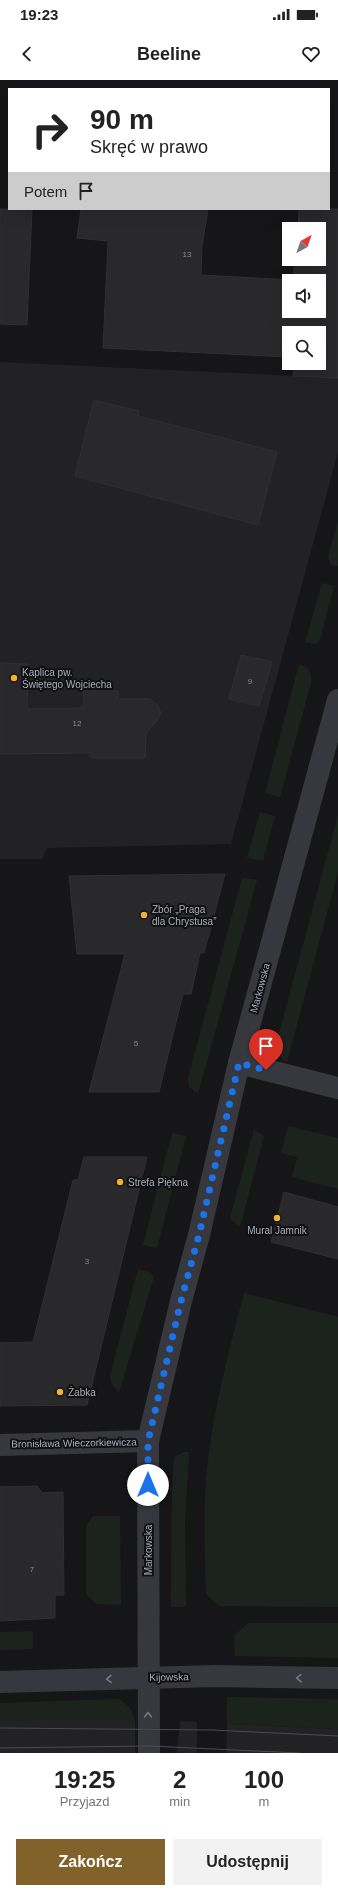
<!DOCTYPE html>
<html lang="pl">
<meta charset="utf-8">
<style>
:root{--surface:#fff;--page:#f2f2f2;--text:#222;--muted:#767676;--accent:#80622a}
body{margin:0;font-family:Arial,sans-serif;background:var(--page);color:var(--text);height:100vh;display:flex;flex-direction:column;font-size:15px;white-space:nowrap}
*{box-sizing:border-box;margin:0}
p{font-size:13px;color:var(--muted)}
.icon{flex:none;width:22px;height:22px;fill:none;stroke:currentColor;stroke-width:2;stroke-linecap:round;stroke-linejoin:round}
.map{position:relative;height:1673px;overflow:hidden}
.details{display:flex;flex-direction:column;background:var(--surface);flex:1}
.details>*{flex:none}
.hud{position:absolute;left:8px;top:8px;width:322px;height:122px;border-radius:0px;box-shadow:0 4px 16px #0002;background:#fff;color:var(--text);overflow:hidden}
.needle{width:26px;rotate:40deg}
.tools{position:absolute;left:282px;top:142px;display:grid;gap:8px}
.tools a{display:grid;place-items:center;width:44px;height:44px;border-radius:0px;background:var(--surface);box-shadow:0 4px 16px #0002;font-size:20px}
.pin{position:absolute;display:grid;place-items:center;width:34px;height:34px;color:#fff;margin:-41px -17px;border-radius:50% 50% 50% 0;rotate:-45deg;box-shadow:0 0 4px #0007}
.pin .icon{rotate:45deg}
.me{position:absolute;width:44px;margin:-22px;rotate:0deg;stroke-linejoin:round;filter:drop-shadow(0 0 3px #0008)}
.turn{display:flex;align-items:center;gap:14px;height:84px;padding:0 16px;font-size:18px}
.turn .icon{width:52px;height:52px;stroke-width:2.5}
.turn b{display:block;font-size:28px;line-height:34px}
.then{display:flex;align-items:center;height:38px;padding:0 16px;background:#0003;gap:8px;font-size:15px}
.eta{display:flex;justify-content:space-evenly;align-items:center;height:68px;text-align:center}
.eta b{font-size:24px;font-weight:700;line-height:28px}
.primary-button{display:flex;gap:8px;margin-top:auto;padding:8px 16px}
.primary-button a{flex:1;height:46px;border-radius:0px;background:var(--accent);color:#fff;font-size:16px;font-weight:700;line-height:46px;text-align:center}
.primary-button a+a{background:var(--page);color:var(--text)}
.status{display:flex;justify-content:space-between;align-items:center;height:28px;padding:0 20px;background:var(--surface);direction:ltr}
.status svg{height:11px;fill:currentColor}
header{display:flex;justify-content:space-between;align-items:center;height:52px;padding:0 16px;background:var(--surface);font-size:18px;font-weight:700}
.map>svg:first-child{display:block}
</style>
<div class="status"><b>19:23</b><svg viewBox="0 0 49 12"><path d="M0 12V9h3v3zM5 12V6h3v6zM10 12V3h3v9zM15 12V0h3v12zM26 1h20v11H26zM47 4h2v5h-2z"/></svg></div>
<header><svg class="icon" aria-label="back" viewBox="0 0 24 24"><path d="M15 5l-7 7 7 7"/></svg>Beeline<svg class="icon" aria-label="heart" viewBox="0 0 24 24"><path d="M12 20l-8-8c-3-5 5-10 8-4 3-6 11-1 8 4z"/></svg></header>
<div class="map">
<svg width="338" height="1673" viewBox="0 0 338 1673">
<rect width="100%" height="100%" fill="#161618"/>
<!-- built -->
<g fill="#222225">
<polygon points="0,282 338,298 338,372 231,764 47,768 42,779 0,779"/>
<rect x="0" y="1641" width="135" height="32"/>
<polygon points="180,1641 197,1642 197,1673 177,1673"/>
<polygon points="227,1644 338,1649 338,1673 226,1673"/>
</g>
<!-- green -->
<g fill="#1c231d">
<polygon points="338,441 338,486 331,485 328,477"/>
<polygon points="322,503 334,506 320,560 316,564 305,562"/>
<path d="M299 584C310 588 311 592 311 603L280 717 265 713Z"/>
<polygon points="260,732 275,736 263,781 247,778"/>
<polygon points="338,735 338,792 287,982 274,972"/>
<polygon points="242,798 257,800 198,1014 189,1007 188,998"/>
<polygon points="288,1046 338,1058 338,1109 292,1097 297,1077 281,1073"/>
<polygon points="254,1049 264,1056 240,1147 235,1143 230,1138"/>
<polygon points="172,1053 186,1056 157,1168 143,1165"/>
<polygon points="138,1189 150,1192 154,1197 119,1312 112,1305 110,1296"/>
<path d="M244 1213 338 1237V1527L219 1526 206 1514C205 1475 203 1436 206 1398 212 1335 228 1274 244 1213Z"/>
<polygon points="184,1372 189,1372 185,1443 186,1527 171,1527 172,1409 174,1377"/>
<polygon points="93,1436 120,1436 121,1525 96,1524 86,1514 86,1446"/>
<polygon points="248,1543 338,1543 338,1578 235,1576 234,1556"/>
<polygon points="33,1551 33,1569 0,1570 0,1552"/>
<polygon points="227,1617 338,1619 338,1649 227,1644"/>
<path d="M118 1619C128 1624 132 1630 135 1641H0V1623Z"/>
</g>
<!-- building -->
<g fill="#29292c" stroke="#303034" fill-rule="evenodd">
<polygon points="0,129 32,129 27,245 0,244"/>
<path d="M81 129H208L202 166 201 195 293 200 295 179H319V149H298L299 129H338V298L293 296 294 283H319V253H289V277L103 268 108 161 77 158ZM289 201H319V231H289Z"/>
<polygon points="94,320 139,331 138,336 277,372 258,445 75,396"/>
<polygon points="241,575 272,582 259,626 229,619"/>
<polygon points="0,583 28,584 27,629 83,628 84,611 118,611 118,619 150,619 157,625 161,633 157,641 146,653 145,678 91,678 91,673 0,674"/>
<polygon points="225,794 204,873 200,873 191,914 183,914 159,1012 89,1012 125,874 77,874 69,796"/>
<polygon points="84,1077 147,1077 87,1325 0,1326 0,1263 33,1262 73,1100 78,1100"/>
<polygon points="284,1112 338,1127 338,1179 271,1162"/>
<polygon points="37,1406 42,1413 63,1412 64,1515 55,1515 55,1538 0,1541 0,1407"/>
</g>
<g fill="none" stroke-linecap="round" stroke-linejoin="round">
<!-- minor -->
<g stroke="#37383d" stroke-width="22">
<polyline points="239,983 338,1008"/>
<polyline points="0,1365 148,1361"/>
<polyline points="0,1602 214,1596 338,1598"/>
<polyline points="149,1673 148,1361 181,1221 199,1155 239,983 338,620"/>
</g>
<!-- tram -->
<g stroke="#4a4c52" stroke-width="1">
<polyline points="0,1648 212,1650 338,1656"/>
<polyline points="0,1668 149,1666 299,1673"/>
</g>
</g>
<!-- one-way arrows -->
<defs><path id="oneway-chevron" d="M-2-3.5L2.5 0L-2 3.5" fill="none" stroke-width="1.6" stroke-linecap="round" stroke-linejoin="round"/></defs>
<g stroke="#757881">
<use href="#oneway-chevron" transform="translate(299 1598) rotate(-179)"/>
<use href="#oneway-chevron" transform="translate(109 1599) rotate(178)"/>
<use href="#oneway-chevron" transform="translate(148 1635) rotate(-90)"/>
</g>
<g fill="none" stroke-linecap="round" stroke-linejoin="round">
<!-- route -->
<polyline stroke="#1a73e8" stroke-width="7" stroke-dasharray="0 12.6" points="148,1405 148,1361 181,1221 199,1155 239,983 266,990"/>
</g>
<!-- markers -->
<g fill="#f2b134" stroke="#111113" stroke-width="1.5">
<circle cx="14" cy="598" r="4"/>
<circle cx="144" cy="835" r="4"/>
<circle cx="120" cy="1102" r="4"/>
<circle cx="277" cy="1138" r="4"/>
<circle cx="60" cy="1312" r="4"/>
</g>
<g text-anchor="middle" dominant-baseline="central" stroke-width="4" stroke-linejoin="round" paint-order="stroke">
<!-- number labels -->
<g font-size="8" fill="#888b94">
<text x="187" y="174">13</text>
<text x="250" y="601">9</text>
<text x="77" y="643">12</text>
<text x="136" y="963">5</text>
<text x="87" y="1181">3</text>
<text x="32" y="1489">7</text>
</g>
<!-- poi labels -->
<g font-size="10" fill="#a8adb8" stroke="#111113" text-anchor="start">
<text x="22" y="592">Kaplica pw.<tspan x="22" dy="12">Świętego Wojciecha</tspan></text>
<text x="152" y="829">Zbór „Praga<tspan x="152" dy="12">dla Chrystusa”</tspan></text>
<text x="128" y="1102">Strefa Piękna</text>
<text x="277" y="1150" text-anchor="middle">Mural Jamnik</text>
<text x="68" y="1312">Żabka</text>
</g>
<!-- street labels -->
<g font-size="10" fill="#a8adb8" stroke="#111113">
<text transform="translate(260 908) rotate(-75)">Markowska</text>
<text transform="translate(74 1363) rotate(-1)">Bronisława Wieczorkiewicza</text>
<text transform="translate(148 1470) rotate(-90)">Markowska</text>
<text transform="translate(169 1597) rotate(-1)">Kijowska</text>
</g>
</g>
</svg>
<div class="tools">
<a><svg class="needle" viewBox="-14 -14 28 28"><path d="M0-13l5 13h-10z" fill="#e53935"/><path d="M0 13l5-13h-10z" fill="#767676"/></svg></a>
<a><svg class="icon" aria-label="sound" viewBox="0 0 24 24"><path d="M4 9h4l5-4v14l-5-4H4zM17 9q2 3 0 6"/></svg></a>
<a><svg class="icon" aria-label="search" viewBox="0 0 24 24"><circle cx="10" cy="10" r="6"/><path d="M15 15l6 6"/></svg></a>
</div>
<div class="pin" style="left:266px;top:990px;background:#d93025"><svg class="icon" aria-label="arrive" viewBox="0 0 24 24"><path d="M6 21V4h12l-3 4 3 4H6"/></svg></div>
<svg class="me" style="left:148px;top:1405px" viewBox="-20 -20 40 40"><circle r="19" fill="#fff"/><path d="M0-13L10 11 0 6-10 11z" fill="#1a73e8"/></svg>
<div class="hud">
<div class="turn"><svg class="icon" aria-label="right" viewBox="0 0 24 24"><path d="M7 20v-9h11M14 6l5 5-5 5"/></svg><div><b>90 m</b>Skręć w prawo</div></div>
<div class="then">Potem<svg class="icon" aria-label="arrive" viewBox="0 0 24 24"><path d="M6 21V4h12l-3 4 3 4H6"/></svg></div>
</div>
</div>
<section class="details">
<div class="eta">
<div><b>19:25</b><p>Przyjazd</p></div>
<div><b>2</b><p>min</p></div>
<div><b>100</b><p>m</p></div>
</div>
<div class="primary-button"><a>Zakończ</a><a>Udostępnij</a></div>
</section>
